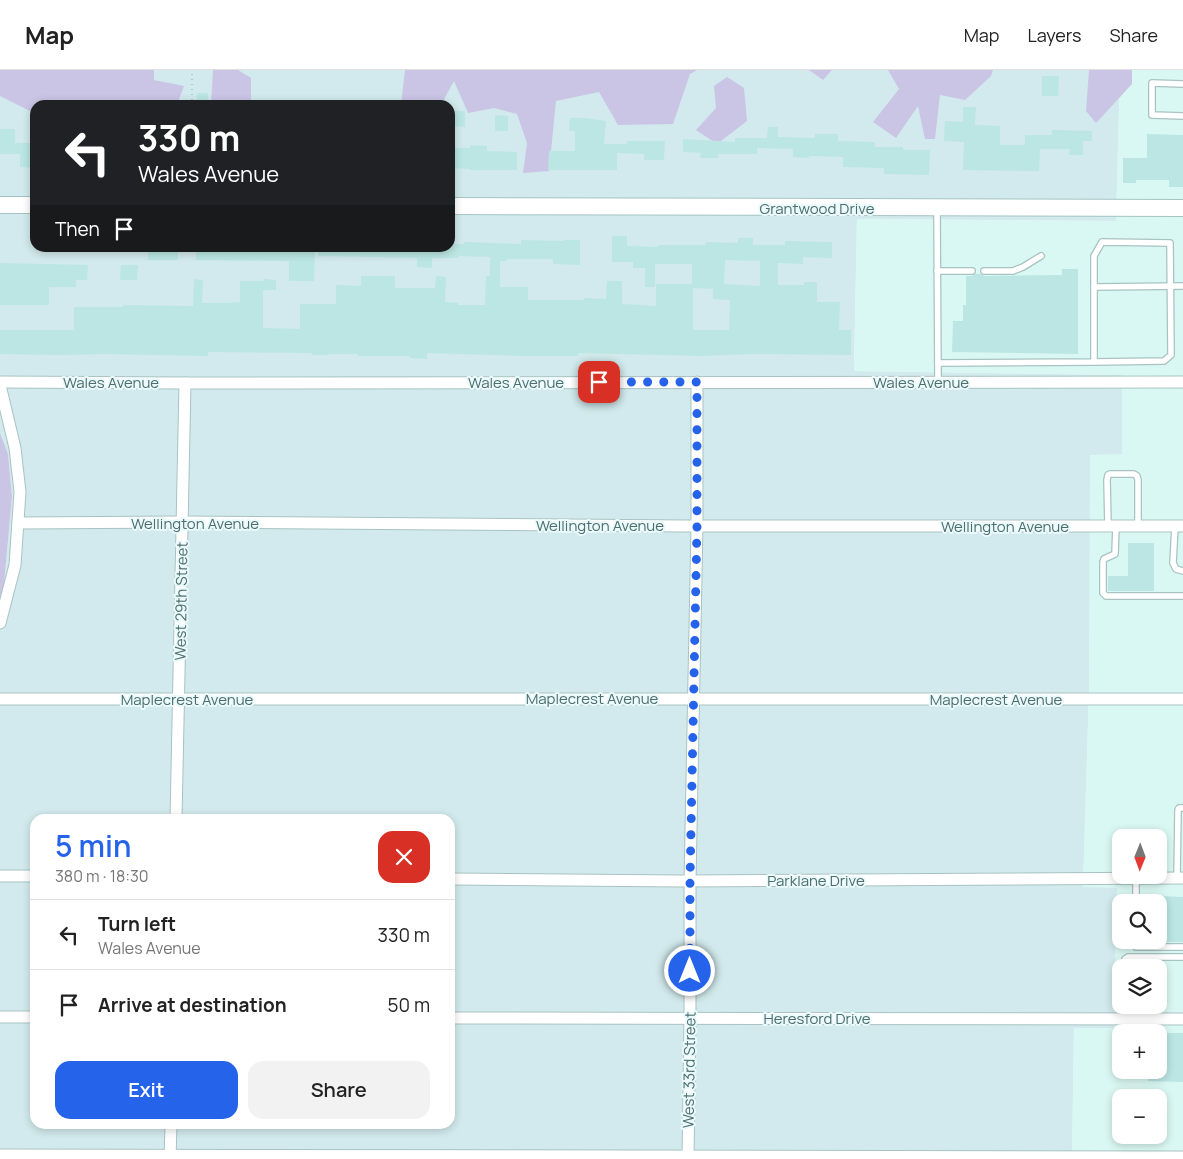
<!DOCTYPE html>
<meta charset="utf-8">
<style>
:root{--surface:#fff;--page:#f2f2f2;--text:#222;--muted:#767676;--line:#e0e0e0;--accent:#2563eb}
body{margin:0;font-family:Manrope,sans-serif;background:var(--page);color:var(--text);height:100vh;display:flex;flex-direction:column;font-size:19px;white-space:nowrap}
*{box-sizing:border-box;margin:0}
p{font-size:16px;color:var(--muted)}
.icon{flex:none;width:28px;height:28px;fill:none;stroke:currentColor;stroke-width:2;stroke-linecap:round;stroke-linejoin:round}
.map{position:relative;flex:1;overflow:hidden}
.side{position:absolute;left:30px;top:744px;width:425px;height:315px;display:flex;flex-direction:column;background:var(--surface);border-radius:15px;box-shadow:0 2px 8px #0003}
.side>*{flex:none}
.banner{position:absolute;left:30px;top:30px;width:425px;height:152px;border-radius:15px;box-shadow:0 2px 8px #0003;background:#202124;color:#fff;overflow:hidden}
.needle{width:32px;rotate:181deg}
.buttons{position:absolute;left:1112px;top:759px;display:grid;gap:10px}
.buttons a{display:grid;place-items:center;width:55px;height:55px;border-radius:10px;background:var(--surface);box-shadow:0 2px 8px #0003;font-size:25px}
.pin{position:absolute;display:grid;place-items:center;width:42px;height:42px;color:#fff;margin:-21px;border-radius:10px;box-shadow:0 2px 8px #0006}
.me{position:absolute;width:55px;margin:-28px;rotate:0deg;stroke-linejoin:round;filter:drop-shadow(0 0 4px #0008)}
.turn{display:flex;align-items:center;gap:18px;height:105px;padding:0 25px;font-size:22px}
.turn .icon{width:65px;height:65px;stroke-width:2.5}
.turn b{display:block;font-size:35px;line-height:42px}
.then{display:flex;align-items:center;height:48px;padding:0 25px;background:#0003;gap:10px;font-size:19px}
.round{display:grid;place-items:center;flex:none;width:52px;height:52px;border-radius:15px;background:var(--page)}
.headline{display:flex;align-items:center;justify-content:space-between;height:85px;padding:0 25px}
h1{font-size:30px;font-weight:600;line-height:38px;color:var(--accent)}
.cta{display:flex;gap:10px;margin-top:auto;padding:10px 25px}
.cta a{flex:1;height:58px;border-radius:15px;background:var(--accent);color:#fff;font-size:20px;font-weight:600;line-height:58px;text-align:center}
.cta a+a{background:var(--page);color:var(--text)}
ul{padding:0;list-style:none}
li{display:flex;align-items:center;gap:15px;height:70px;padding:0 25px;border-top:1px solid var(--line)}
li div{flex:1}
li b{display:block;font-size:19px}
li em{font-style:normal}
header{display:flex;align-items:center;gap:30px;box-sizing:border-box;height:70px;padding:0 25px;background:var(--surface);border-bottom:1px solid var(--line)}
header strong{font-size:24px}
nav{display:flex;gap:28px;margin-inline-start:auto;font-size:18px}
.map>svg:first-child{display:block}
</style>
<header>
<strong>Map</strong>
<nav><a>Map</a><a>Layers</a><a>Share</a></nav>
</header>
<div class="map">
<svg width="1183" height="1089" viewBox="0 0 1183 1089">
<rect width="100%" height="100%" fill="#e5f6f9"/>
<!-- residential -->
<path fill="#d2eaed" fill-rule="evenodd" d="M0 0H1120L1116 151 857 149 854 301 1122 305V385H1091L1089 620 1083 816 1117 818 1114 958H1074L1072 1089H0V527L4 514 12 427 8 384 0 363ZM35 35H450V178H35ZM35 749H450V1054H35Z"/>
<!-- commercial -->
<path fill="#daf8f3" fill-rule="evenodd" d="M1120 0H1183V1089H1072L1074 958H1114L1117 818 1083 817 1089 620 1090 385 1122 384V305L854 301 857 149 1116 151ZM1121 768H1159V805H1121ZM1121 832H1159V870H1121ZM1121 898H1159V935H1121ZM1121 962H1159V1000H1121ZM1121 1028H1159V1065H1121Z"/>
<!-- green -->
<g fill="#cac5e5">
<polygon points="0,0 154,0 154,10 184,16 177,35 75,35 69,31 57,35 35,35 34,43 0,26"/>
<polygon points="213,0 238,0 251,8 251,35 211,35"/>
<polygon points="405,0 697,0 690,4 673,54 618,55 599,22 556,31 549,101 523,103 527,73 517,44 494,38 468,43 454,11 441,35 401,35"/>
<polygon points="809,0 832,0 823,10"/>
<polygon points="888,0 993,0 991,6 965,30 940,25 935,69 925,69 918,36 896,68 873,52 899,19"/>
<polygon points="1089,0 1132,0 1132,14 1096,53 1086,41"/>
<polygon points="727,7 744,18 747,51 717,74 696,60 716,38 714,16"/>
<polygon points="0,363 8,384 12,427 4,514 0,527"/>
</g>
<!-- building -->
<g fill="#bbe6e3" fill-rule="evenodd">
<polygon points="1042,6 1059,6 1058,26 1042,26"/>
<polygon points="197,23 208,23 208,34 196,34"/>
<polygon points="963,37 976,37 975,55 1000,56 1000,75 1025,75 1025,65 1052,65 1052,60 1092,61 1092,71 1083,71 1083,85 1069,85 1070,79 1040,79 1039,101 963,100 964,72 944,71 945,51 963,52"/>
<polygon points="453,41 465,41 465,57 452,56"/>
<polygon points="495,45 508,46 508,61 495,61"/>
<polygon points="570,48 585,48 606,51 604,74 627,74 627,71 665,71 664,90 644,90 644,84 617,83 617,100 548,100 549,81 575,81 575,61 569,61"/>
<polygon points="768,57 778,57 778,67 815,68 815,64 838,64 838,71 875,72 875,77 903,77 903,80 930,80 929,105 884,104 884,98 843,97 843,87 809,86 809,88 793,87 793,79 757,78 757,84 718,84 718,88 700,88 701,83 683,82 683,69 735,72 735,68 767,68"/>
<polygon points="0,59 15,59 15,73 35,73 35,98 20,97 20,84 0,84"/>
<polygon points="1147,64 1183,65 1183,117 1169,117 1169,110 1136,110 1136,113 1123,113 1123,88 1147,88"/>
<polygon points="470,75 487,76 487,81 517,82 517,100 470,100 470,99 450,98 450,78 470,78"/>
<path d="M612 166H627V176L658 177V175H706V172L738 173V168H753V175H785V171L832 172V188L803 187V194L778 193V215H804V212H817V232H840L839 260H851V285L751 284 702 286 578 283V286H525L427 283V289L410 288V286H358V284H329V285H312V283L208 282V286L106 284 59 285 0 284V260H74V237H123V235L193 236 194 209 203 210 202 233H227L240 232V211H264V209L276 210V220H263V258L300 259V234H336V215L361 216V206H395V218H435L436 206 446 207 445 232 458 233V235H485L486 206H490V187L459 186V188H432V198L417 197V188L318 186V178H450V174H464V172L521 174V170L563 171V170H580V195L553 194V189H507V191H500V217H528V230H584V228L606 229 607 211H622V234L656 236V214H692V194H655V217H645V198H633V192H612ZM725 190 760 191V216L724 214ZM693 218 713 219V229L730 230 729 260H693Z"/>
<rect x="148" y="178" width="30" height="12"/>
<polygon points="196,178 315,178 314,211 289,211 289,191 196,190"/>
<polygon points="0,193 88,195 87,210 76,210 76,217 49,217 49,235 0,235"/>
<polygon points="121,195 138,195 137,210 120,210"/>
<polygon points="1062,199 1078,199 1078,284 952,282 953,251 963,251 963,235 966,235 966,206 972,206 975,204 981,204 984,206 1062,205"/>
<polygon points="1128,473 1154,473 1154,521 1108,521 1108,506 1128,506"/>
<polygon points="1159,826 1183,827 1183,872 1159,872"/>
<polygon points="1159,963 1183,963 1183,1012 1148,1011 1148,1000 1159,1000"/>
</g>
<g fill="none" stroke-linecap="round" stroke-linejoin="round">
<defs>
<g id="lane">
<polyline points="1183,14 1152,13 1152,45 1183,46"/>
<polyline points="937,139 938,312"/>
<polyline points="937,201 972,201"/>
<polyline points="984,201 1013,201 1023,197 1041,186"/>
<polyline points="1094,217 1183,216"/>
<polyline points="938,293 1094,292 1094,186 1102,172 1170,173 1171,285 1164,291 1094,292"/>
<polyline points="1108,456 1107,410 1108,405 1110,404 1134,404 1137,406 1138,410 1138,456"/>
<polyline points="1116,456 1115,484 1104,489 1103,492 1103,523 1106,526 1183,526"/>
<polyline points="1175,456 1173,493 1176,499 1183,501"/>
<polyline points="1136,808 1136,832"/>
<polyline points="1177,808 1178,740 1179,738 1183,738"/>
<polyline points="1136,870 1136,877 1183,877"/>
<polyline points="1124,898 1125,889 1128,887 1183,887"/>
<polyline points="1132,935 1135,949"/>
</g>
<g id="street">
<polyline points="0,312 185,313 1183,312"/>
<polyline points="0,315 15,378 20,422 15,495 0,553"/>
<polyline points="18,453 182,452 686,456 1183,456"/>
<polyline points="0,629 1183,629"/>
<polyline points="176,749 185,313"/>
<polyline points="0,806 35,806"/>
<polyline points="450,809 683,811 1183,808"/>
<polyline points="0,947 35,947"/>
<polyline points="450,948 1183,949"/>
<polyline points="0,1085 1183,1087"/>
<polyline points="170,1089 171,1054"/>
<polyline points="688,1089 690,948 690,811 697,456 697,312"/>
</g>
<g id="secondary">
<polyline points="0,135 35,135"/>
<polyline points="450,136 1183,138"/>
</g>
</defs>
<!-- lane casing -->
<use href="#lane" stroke="#a8c3c2" stroke-width="8"/>
<!-- street casing -->
<use href="#street" stroke="#a8c3c2" stroke-width="13"/>
<!-- secondary casing -->
<use href="#secondary" stroke="#a4c4c3" stroke-width="18"/>
<!-- path -->
<polyline stroke="#a4cfcc" stroke-width="2" stroke-dasharray="1 4" stroke-linecap="butt" points="192,35 192,0"/>
<!-- lane -->
<use href="#lane" stroke="#fff" stroke-width="5.5"/>
<!-- street -->
<use href="#street" stroke="#fff" stroke-width="11"/>
<!-- secondary -->
<use href="#secondary" stroke="#fff" stroke-width="16"/>
</g>
<g fill="none" stroke-linecap="round" stroke-linejoin="round">
<!-- route -->
<polyline stroke="#2563eb" stroke-width="9" stroke-dasharray="0 16.2" points="599,312 697,312 697,456 690,811 690,901"/>
</g>
<g text-anchor="middle" dominant-baseline="central" stroke-width="4" stroke-linejoin="round" paint-order="stroke">
<!-- street labels -->
<g font-size="15" fill="#4d6e6b" stroke="#eafafc">
<text x="817" y="138">Grantwood Drive</text>
<text x="111" y="312">Wales Avenue</text>
<text x="516" y="312">Wales Avenue</text>
<text x="921" y="312">Wales Avenue</text>
<text x="195" y="453">Wellington Avenue</text>
<text x="600" y="455">Wellington Avenue</text>
<text x="1005" y="456">Wellington Avenue</text>
<text transform="translate(181 531) rotate(-89)">West 29th Street</text>
<text x="592" y="628">Maplecrest Avenue</text>
<text x="187" y="629">Maplecrest Avenue</text>
<text x="996" y="629">Maplecrest Avenue</text>
<text x="816" y="810">Parklane Drive</text>
<text x="817" y="948">Heresford Drive</text>
<text transform="translate(689 1000) rotate(-89)">West 33rd Street</text>
</g>
</g>
</svg>
<div class="buttons">
<a><svg class="needle" viewBox="-14 -14 28 28"><path d="M0-13l5 13h-10z" fill="#e53935"/><path d="M0 13l5-13h-10z" fill="#767676"/></svg></a>
<a><svg class="icon" aria-label="search" viewBox="0 0 24 24"><circle cx="10" cy="10" r="6"/><path d="M15 15l6 6"/></svg></a>
<a><svg class="icon" aria-label="layers" viewBox="0 0 24 24"><path d="M12 4l9 5-9 5-9-5zM3 14l9 5 9-5"/></svg></a>
<a>+</a>
<a>−</a>
</div>
<div class="pin" style="left:599px;top:312px;background:#d93025"><svg class="icon" aria-label="arrive" viewBox="0 0 24 24"><path d="M6 21V4h12l-3 4 3 4H6"/></svg></div>
<svg class="me" style="left:690px;top:901px" viewBox="-20 -20 40 40"><circle r="17" fill="#2563eb" stroke="#fff" stroke-width="3"/><path d="M0-11L8 9 0 5-8 9z" fill="#fff"/></svg>
<div class="banner">
<div class="turn"><svg class="icon" aria-label="left" viewBox="0 0 24 24"><path d="M17 20v-9H6M10 6l-5 5 5 5"/></svg><div><b>330 m</b>Wales Avenue</div></div>
<div class="then">Then<svg class="icon" aria-label="arrive" viewBox="0 0 24 24"><path d="M6 21V4h12l-3 4 3 4H6"/></svg></div>
</div>
<section class="side">
<div class="headline"><div><h1>5 min</h1><p>380 m · 18:30</p></div><a class="round" style="background:#d93025;color:#fff"><svg class="icon" aria-label="close" viewBox="0 0 24 24"><path d="M6 6l12 12M18 6L6 18"/></svg></a></div>
<ul>
<li><svg class="icon" aria-label="left" viewBox="0 0 24 24"><path d="M17 20v-9H6M10 6l-5 5 5 5"/></svg><div><b>Turn left</b><p>Wales Avenue</p></div><em>330 m</em></li>
<li><svg class="icon" aria-label="arrive" viewBox="0 0 24 24"><path d="M6 21V4h12l-3 4 3 4H6"/></svg><div><b>Arrive at destination</b></div><em>50 m</em></li>
</ul>
<div class="cta"><a>Exit</a><a>Share</a></div>
</section>
</div>
